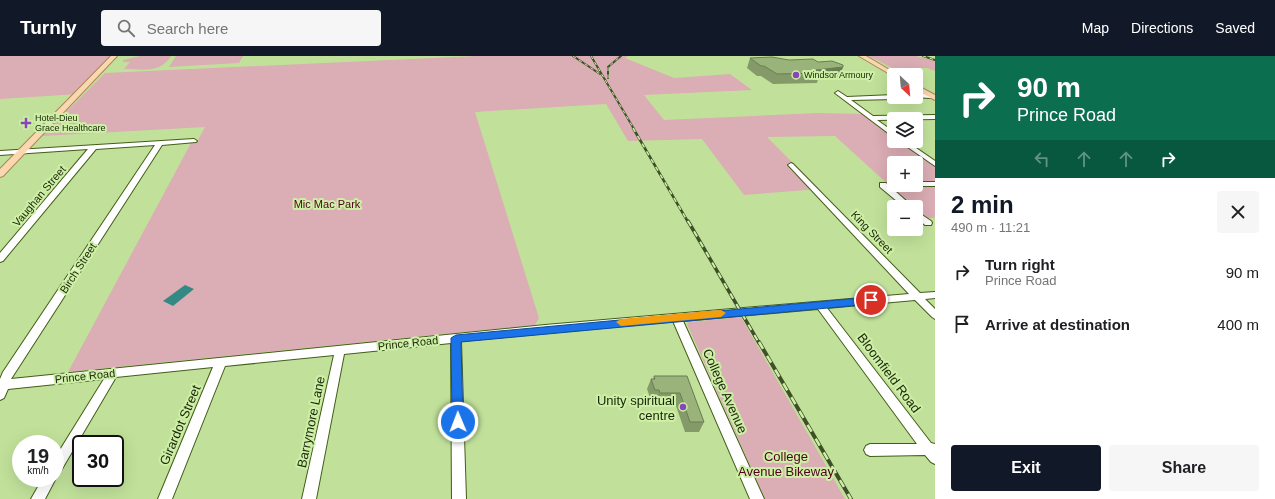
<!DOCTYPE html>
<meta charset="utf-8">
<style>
:root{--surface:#fff;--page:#f6f6f6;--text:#202124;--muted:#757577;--accent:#111827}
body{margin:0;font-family:Helvetica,sans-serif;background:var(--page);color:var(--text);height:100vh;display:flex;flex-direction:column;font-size:15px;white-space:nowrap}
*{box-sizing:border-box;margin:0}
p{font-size:13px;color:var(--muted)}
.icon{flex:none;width:22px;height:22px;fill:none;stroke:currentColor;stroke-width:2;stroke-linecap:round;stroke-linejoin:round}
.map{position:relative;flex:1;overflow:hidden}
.panel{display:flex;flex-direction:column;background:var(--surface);width:340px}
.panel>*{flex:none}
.hud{background:#0b6e4f;color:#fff;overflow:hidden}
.needle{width:26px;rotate:154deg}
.buttons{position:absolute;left:887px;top:12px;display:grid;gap:8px}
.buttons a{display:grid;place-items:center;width:36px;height:36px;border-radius:4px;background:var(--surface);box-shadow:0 4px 16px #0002;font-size:20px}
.speed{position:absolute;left:12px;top:379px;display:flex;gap:8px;font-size:20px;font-weight:700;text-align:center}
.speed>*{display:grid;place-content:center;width:52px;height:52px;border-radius:50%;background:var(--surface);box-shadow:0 4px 16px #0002;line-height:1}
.speed small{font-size:10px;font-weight:400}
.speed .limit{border:2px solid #111;border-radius:6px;background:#fff;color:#111}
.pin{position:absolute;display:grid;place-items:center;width:34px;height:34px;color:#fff;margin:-17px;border:2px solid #fff;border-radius:50%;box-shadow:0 1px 4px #0007}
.me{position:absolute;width:44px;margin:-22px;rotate:359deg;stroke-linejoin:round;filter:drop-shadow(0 0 3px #0008)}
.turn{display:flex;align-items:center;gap:14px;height:84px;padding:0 16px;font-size:18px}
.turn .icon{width:52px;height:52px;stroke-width:2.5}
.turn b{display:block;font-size:28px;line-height:34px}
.lanes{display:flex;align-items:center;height:38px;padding:0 16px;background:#0003;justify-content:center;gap:20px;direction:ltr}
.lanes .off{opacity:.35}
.round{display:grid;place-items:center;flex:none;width:42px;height:42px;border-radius:4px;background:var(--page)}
.summary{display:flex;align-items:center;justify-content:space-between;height:68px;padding:0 16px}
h1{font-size:24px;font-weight:700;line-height:30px;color:var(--accent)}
.button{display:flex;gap:8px;margin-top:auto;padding:8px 16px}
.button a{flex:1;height:46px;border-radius:4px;background:var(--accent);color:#fff;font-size:16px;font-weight:700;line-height:46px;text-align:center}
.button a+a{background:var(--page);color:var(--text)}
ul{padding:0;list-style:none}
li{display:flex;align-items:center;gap:12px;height:52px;padding:0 16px}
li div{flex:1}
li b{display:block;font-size:15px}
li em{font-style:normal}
header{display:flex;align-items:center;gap:24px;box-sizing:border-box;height:56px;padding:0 20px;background:var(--accent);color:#fff}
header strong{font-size:19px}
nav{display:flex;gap:22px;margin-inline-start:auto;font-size:14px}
.search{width:280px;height:36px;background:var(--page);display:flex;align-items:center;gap:10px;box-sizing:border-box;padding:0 14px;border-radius:4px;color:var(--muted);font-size:15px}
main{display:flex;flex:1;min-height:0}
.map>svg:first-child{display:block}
</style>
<header>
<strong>Turnly</strong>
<div class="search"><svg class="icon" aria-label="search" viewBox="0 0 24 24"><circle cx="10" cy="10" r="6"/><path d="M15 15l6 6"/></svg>Search here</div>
<nav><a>Map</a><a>Directions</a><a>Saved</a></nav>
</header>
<main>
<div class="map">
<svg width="935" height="443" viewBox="0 0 935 443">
<rect width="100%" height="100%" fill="#c1e19a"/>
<!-- green -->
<g fill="#dbadb4" fill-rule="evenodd">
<polygon points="0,0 115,0 79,38 0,43"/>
<path d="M140 0H171C160 18 142 13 124 13L130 6H123V4Z"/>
<polygon points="176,0 243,0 239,7 169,11"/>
<path d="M477 0H628L625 2 674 22 730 18 752 34 644 39 664 64 817 57 865 58 894 79V85H903L935 109V162H925L916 153V151H913L835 80 767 81 819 133 744 139 702 83 628 85 606 48 475 56 539 262 535 269 68 316 191 87 197 86 205 71 42 80 105 17ZM894 107H916V129H894Z"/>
<polygon points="869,0 916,0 935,5 935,15 927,12 892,12"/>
<polygon points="741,261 845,443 765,443 687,268 689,266"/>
</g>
<!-- water -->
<polygon fill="#338a84" points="185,229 194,233 173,250 163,245"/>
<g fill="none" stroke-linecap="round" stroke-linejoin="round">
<defs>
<g id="minor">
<polygon points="838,35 847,41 894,39 894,41 899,41 896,43 851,44 873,60 935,59 935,63 877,64 894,76 894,81 892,80 835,37"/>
<polygon points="916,38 930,38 933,40 930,42 914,41 916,41"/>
<polygon points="194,83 197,85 196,86 162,89 11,323 545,269 909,238 789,110 788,109 791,107 793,108 920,237 935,236 935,242 925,243 935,253 935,263 932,261 915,244 827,252 931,387 935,388 935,408 931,406 925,399 870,400 866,398 864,394 866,390 870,388 917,388 818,253 683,265 764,443 750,443 673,265 461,285 466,443 452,443 451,287 344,298 316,443 302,443 334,299 225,310 172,443 158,443 213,311 116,321 59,418 55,420 56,422 45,443 31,443 43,422 55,422 55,402 104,323 8,333 4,342 0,344 0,323 3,316 155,89 96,93 3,205 0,206 0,197 88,93 0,99 0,95"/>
<polygon points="899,85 906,85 935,105 935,110"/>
<polygon points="916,126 935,126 935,130 913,130 916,129"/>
<polygon points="880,127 886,127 913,151 904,151 880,131"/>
<polygon points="916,155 931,165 932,167 931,169 925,169 916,161"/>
</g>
<g id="major">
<polygon points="111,0 117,0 3,120 0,121 0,113"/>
<polygon points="859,0 866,0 898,19 893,20"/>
<polygon points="916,29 935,39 935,44 916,34"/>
</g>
</defs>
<!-- minor casing -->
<use href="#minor" stroke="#435d18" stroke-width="2"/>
<!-- major casing -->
<use href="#major" stroke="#a98854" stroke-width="2"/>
<!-- minor -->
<use href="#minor" fill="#fff" fill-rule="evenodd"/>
<!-- major -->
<use href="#major" fill="#fad7b1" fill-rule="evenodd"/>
<defs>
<g id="rail-far3">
<polyline points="573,0 600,18"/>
<polyline points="591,0 634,73"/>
<polyline points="923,0 935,4"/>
<polyline points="608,22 608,11 621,0"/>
</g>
<polyline id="rail-far2" points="633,72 688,166"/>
<polyline id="rail-far1" points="688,165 759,287"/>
<polyline id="rail" points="759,286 851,443"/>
</defs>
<!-- rail-far3 casing -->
<use href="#rail-far3" stroke="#3f4f29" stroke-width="2"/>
<!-- rail-far2 casing -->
<use href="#rail-far2" stroke="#3f4f29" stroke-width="2.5"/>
<!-- rail-far1 casing -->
<use href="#rail-far1" stroke="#3f4f29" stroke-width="3.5"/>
<!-- rail casing -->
<use href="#rail" stroke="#3f4f29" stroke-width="4"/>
<!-- rail-far3 -->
<use href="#rail-far3" stroke="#ceefa6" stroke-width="1" stroke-dasharray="3.5" stroke-linecap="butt"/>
<!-- rail-far2 -->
<use href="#rail-far2" stroke="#ceefa6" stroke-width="1.5" stroke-dasharray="4.5" stroke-linecap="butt"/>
<!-- rail-far1 -->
<use href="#rail-far1" stroke="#ceefa6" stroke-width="2" stroke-dasharray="6" stroke-linecap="butt"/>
<!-- rail -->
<use href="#rail" stroke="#ceefa6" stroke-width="2.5" stroke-dasharray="8" stroke-linecap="butt"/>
</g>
<!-- wall -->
<g fill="#849a69">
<polygon points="750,2 818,6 843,11 839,21 818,23 817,27 773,28 761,20 757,20 747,12"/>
<polygon points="654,320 687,320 704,366 699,376 685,376 675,347 656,347 655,344 651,344 647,333 651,323 653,323"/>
</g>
<!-- shaded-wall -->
<polygon fill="#6b7d55" points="843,11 839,21 818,23 821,17 816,14"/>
<!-- building -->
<g fill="#99b37a" stroke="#6b7d55">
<polygon points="772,1 789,4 813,3 818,6 832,5 843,9 843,11 816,14 821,17 777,18 764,10 761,10 750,2"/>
<polygon points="654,320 687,320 704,366 690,366 680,337 660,337 659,334 655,334 651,323 655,323"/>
</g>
<!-- route -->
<polygon fill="#1a73e8" stroke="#114b97" points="871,241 876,244 871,248 461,286 463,366 462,370 458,371 453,370 452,366 451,282 456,279"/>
<!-- slow -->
<polygon fill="#f59e0b" points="721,254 726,257 721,261 621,270 616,266 621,263"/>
<!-- markers -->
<g fill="#8845b9" stroke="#ceefa6" stroke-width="1.5">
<circle cx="796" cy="19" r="4"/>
<path d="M24 61h4v4h4v4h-4v4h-4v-4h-4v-4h4z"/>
<circle cx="683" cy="351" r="4"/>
</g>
<g text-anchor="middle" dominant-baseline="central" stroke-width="4" stroke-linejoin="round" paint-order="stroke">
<!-- far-poi labels -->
<g font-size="9" fill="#1a2609" stroke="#ceefa6" text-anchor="start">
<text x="804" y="19">Windsor Armoury</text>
<text x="35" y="62">Hotel-Dieu<tspan x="35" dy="10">Grace Healthcare</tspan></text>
</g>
<!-- street labels -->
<g font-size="11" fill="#1a2609" stroke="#ceefa6">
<text transform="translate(39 140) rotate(-50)">Vaughan Street</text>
<text transform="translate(872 176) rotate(46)">King Street</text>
<text transform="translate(78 212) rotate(-57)">Birch Street</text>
<text transform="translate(408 287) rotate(-6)">Prince Road</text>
<text transform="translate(85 320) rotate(-6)">Prince Road</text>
</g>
<!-- park labels -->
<g font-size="11" fill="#52001e" stroke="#ceefa6">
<text x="327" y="148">Mic Mac Park</text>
</g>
<!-- near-street labels -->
<g font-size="13" fill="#1a2609" stroke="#ceefa6">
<text transform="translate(889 317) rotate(53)">Bloomfield Road</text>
<text transform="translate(725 335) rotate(66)">College Avenue</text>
<text transform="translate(311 366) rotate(-78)">Barrymore Lane</text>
<text transform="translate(180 369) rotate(-67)">Girardot Street</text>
</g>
<!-- near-poi labels -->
<g font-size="13" fill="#1a2609" stroke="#ceefa6" text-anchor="end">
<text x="675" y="344">Unity spiritual<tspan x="675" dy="15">centre</tspan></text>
</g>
<!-- near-park labels -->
<g font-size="13" fill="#52001e" stroke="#ceefa6">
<text x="786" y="400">College<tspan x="786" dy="15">Avenue Bikeway</tspan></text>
</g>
</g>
</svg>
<div class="buttons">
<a><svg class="needle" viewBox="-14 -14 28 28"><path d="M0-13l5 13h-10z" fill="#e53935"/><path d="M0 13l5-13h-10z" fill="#757577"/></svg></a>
<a><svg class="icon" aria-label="layers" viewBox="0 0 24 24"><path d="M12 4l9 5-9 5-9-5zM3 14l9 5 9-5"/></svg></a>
<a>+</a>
<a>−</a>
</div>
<div class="speed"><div>19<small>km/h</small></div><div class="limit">30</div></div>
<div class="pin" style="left:871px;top:244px;background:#d93025"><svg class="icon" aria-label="arrive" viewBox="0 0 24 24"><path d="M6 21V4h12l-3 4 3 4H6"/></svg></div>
<svg class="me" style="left:458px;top:366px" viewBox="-20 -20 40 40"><circle r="17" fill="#1a73e8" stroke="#fff" stroke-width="3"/><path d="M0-11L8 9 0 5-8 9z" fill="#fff"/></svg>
</div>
<section class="panel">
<div class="hud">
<div class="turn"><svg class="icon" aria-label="right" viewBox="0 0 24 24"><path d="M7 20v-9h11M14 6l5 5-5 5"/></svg><div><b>90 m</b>Prince Road</div></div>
<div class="lanes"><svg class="icon off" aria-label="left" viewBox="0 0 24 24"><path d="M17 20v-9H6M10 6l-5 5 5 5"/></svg><svg class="icon off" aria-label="ahead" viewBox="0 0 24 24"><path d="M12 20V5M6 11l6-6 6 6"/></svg><svg class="icon off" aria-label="ahead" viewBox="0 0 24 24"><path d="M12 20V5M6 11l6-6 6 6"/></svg><svg class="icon" aria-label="right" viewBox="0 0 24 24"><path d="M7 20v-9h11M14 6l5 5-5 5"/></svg></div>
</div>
<div class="summary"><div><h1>2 min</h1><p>490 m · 11:21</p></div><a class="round"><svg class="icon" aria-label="close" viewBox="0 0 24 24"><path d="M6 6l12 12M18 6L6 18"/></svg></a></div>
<ul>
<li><svg class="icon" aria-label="right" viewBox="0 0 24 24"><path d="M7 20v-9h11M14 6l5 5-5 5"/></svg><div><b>Turn right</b><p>Prince Road</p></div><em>90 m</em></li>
<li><svg class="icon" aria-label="arrive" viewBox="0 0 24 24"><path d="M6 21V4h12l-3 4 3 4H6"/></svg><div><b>Arrive at destination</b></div><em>400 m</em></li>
</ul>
<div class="button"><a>Exit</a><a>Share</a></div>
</section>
</main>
